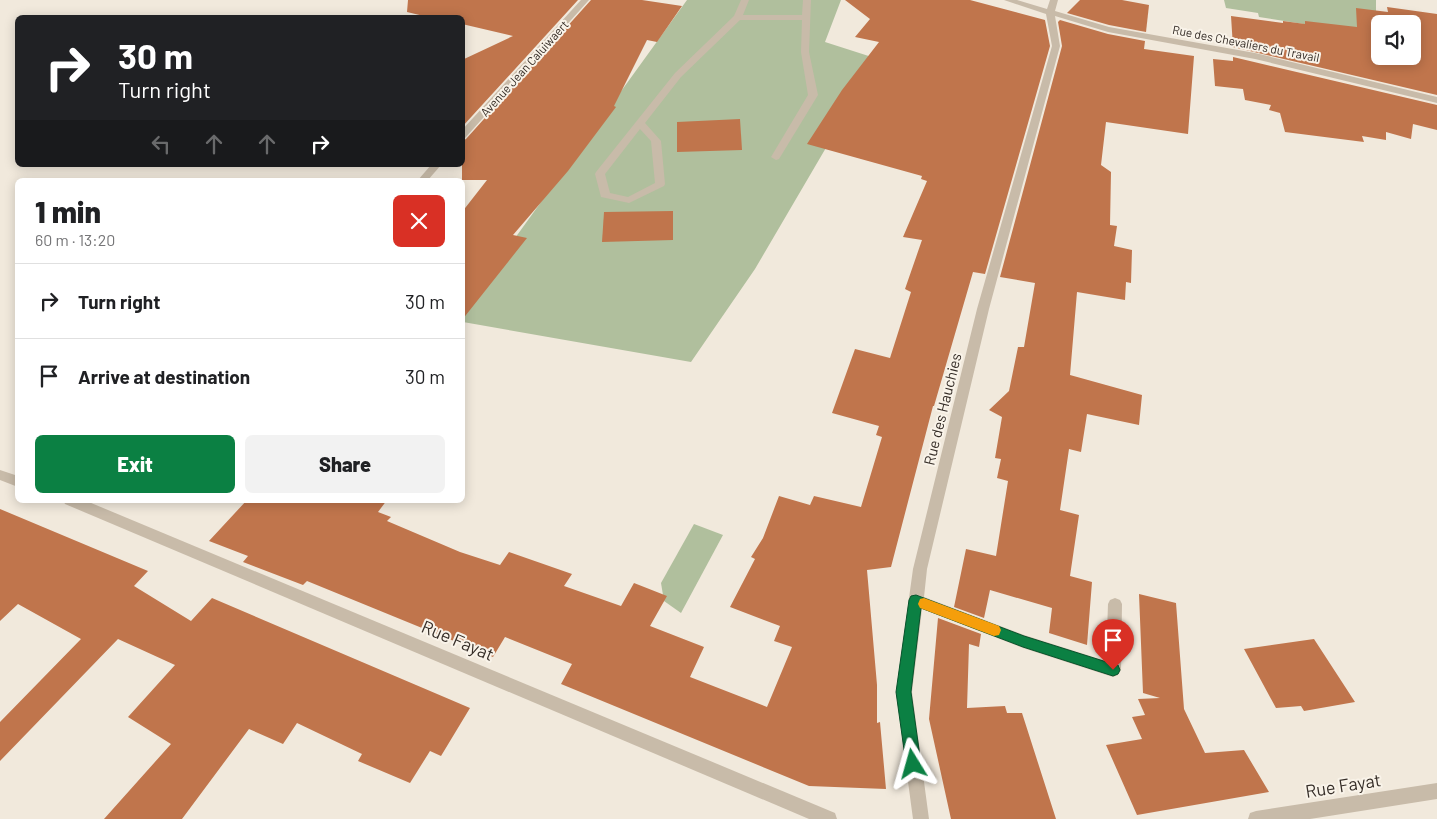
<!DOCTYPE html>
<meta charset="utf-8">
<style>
:root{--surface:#fff;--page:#f2f2f2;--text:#202124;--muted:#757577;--line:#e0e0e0;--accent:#0b8043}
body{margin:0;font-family:Barlow,sans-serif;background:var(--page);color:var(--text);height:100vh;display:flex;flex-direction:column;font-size:19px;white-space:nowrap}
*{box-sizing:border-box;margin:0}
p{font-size:16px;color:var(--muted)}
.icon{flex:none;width:28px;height:28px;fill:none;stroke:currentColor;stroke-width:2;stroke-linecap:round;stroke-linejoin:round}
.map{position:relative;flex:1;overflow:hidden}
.sheet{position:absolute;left:15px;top:178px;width:450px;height:325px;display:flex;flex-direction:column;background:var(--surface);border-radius:8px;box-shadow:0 2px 12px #0003}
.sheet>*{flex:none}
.guide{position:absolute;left:15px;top:15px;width:450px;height:152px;border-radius:8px;box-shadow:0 2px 12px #0003;background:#202124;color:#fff;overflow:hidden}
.buttons{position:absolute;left:1371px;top:15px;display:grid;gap:10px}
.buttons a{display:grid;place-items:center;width:50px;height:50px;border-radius:8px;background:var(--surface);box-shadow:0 2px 12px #0003;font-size:25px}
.pin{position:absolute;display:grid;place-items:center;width:42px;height:42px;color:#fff;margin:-51px -21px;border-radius:50% 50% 50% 0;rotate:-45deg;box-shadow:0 0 5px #0007}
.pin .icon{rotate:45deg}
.me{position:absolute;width:55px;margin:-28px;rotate:352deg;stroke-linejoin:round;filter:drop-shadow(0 0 4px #0008)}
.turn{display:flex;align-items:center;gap:18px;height:105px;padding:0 20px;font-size:22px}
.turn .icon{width:65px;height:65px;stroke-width:2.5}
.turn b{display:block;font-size:35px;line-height:42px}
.lanes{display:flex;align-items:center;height:48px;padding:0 20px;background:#0003;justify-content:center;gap:25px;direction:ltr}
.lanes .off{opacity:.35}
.round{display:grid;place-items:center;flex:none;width:52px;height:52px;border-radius:8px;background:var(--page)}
.summary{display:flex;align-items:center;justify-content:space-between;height:85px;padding:0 20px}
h1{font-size:30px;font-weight:800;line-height:38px}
.action{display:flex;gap:10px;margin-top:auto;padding:10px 20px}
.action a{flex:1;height:58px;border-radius:8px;background:var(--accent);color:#fff;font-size:20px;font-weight:800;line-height:58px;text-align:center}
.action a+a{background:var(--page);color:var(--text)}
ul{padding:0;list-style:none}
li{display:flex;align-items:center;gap:15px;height:75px;padding:0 20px;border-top:1px solid var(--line)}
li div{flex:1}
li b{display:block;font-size:19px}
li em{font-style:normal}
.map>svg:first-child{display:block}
</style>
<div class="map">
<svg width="1437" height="819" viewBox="0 0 1437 819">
<rect width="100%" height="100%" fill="#f1e9dc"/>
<!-- green -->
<g fill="#b0bf9d">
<polygon points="687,0 841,0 825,42 878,59 755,269 691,362 463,322 463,310"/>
<polygon points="1224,0 1376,0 1376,44 1310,25 1259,17 1258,13 1226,8"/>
<polygon points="694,524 723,535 681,613 664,601 661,583"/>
</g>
<!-- building -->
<g fill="#c0754c" fill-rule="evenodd">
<polygon points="408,0 578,0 462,127 462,60 513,36 462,24 462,18 432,18 407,12"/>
<polygon points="591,0 642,0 682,6 657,42 647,40 614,106 616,107 568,171 513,235 527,238 462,320 462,212 487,180 462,180 462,141 466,139"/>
<polygon points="845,0 970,0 1045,20 1050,46 985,274 973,272 934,406 933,406 891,567 867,570 877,685 877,723 880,722 886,789 809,786 561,684 572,664 505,637 493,657 307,581 303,585 243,562 248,556 209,541 247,500 387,500 378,512 391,517 387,521 460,552 500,565 509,552 572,574 564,586 621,606 634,583 667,596 650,626 704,647 690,677 767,707 792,647 774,641 780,626 730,607 755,559 751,557 763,538 779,496 810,505 814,496 861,507 882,437 876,435 879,426 832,413 855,349 890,358 911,292 905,289 922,240 903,237 927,181 921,179 922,176 807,144 842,90 879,42 855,37 870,19"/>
<polygon points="1080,0 1122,0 1149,5 1146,32 1109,25 1067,13"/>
<path d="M1387 7 1437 14V95L1233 47 1231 16 1283 23V21L1305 24V21L1357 27 1356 8 1388 12ZM1380 24H1412V56H1380Z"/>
<polygon points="1060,20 1108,34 1145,41 1144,49 1194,56 1188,134 1106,122 1101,165 1111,172 1110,225 1117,226 1114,246 1132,250 1131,283 1126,282 1125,300 1077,292 1070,375 1142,395 1139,425 1087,414 1081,452 1069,449 1060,510 1079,515 1070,576 1092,582 1087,645 1049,633 1052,608 990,590 984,618 954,607 966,549 996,556 1008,481 997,478 1001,459 995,458 1002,417 989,410 1009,391 1018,347 1024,347 1035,283 1000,277 1062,46 1058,22"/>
<polygon points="1233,57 1437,105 1437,130 1413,124 1411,139 1386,132 1386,140 1362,136 1364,142 1285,132 1280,113 1269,110 1271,105 1245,100 1243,89 1215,86 1213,59 1233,61"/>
<polygon points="740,119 742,150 677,152 677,122"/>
<polygon points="673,211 673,240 602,242 604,212"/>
<polygon points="0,509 148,571 134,586 191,621 212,598 470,708 441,756 430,751 410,783 358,761 362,754 297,723 283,744 249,729 182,819 104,819 171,744 128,717 175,665 118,639 0,761 0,722 81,639 18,604 0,621"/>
<polygon points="1139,594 1176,603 1184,709 1205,753 1244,750 1269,792 1137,815 1106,745 1142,739 1132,717 1145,715 1138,699 1160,698 1143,693"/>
<polygon points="938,618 981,634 979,647 969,644 967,708 1005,706 1007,713 1022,713 1056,819 951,819 929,719"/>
<polygon points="1314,639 1355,702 1304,711 1301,706 1276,708 1244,649"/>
</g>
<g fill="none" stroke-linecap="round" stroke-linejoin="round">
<!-- minor -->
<g fill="#c8bba9" fill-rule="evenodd">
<polygon points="581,0 589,0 465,138 462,139 462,130"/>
<path d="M741 0H749L743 15H802L803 0H811L809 52 818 95 779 159 776 160 771 157 808 95 801 52 802 20H740L681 77 645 123 661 141 665 184 664 186 629 203 601 197 595 174 596 172 675 73 734 16ZM640 129 651 141 655 183 628 197 610 193 605 174Z"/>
<polygon points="1004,0 1017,0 1047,9 1050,0 1058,0 1055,11 1109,27 1255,53 1437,97 1437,103 1255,59 1108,32 1055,16 1060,46 989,309 927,569 924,597 1024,635 1106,661 1108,604 1110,600 1115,598 1120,600 1122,604 1121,670 1118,675 1113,677 1023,648 922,609 912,692 929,819 913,819 896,692 913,569 977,309 1052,46 1046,14"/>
<polygon points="431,165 441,165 428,180 418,180"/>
<polygon points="0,470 18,476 18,487 0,480"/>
<polygon points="63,500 84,500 835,813 837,819 809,819 65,504"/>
<polygon points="1437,783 1437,799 1310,819 1248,819 1250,813 1256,811"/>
</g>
</g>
<!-- route -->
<polygon fill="#0b8043" stroke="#07532c" points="916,595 1024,636 1113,664 1118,665 1120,670 1118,674 1113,676 1023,647 921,608 911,692 921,764 918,769 913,772 908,769 906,764 896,692 909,600 911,596"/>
<!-- slow -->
<polygon fill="#f59e0b" points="924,598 999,626 1001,630 999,635 994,636 920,608 918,604 920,599"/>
<g text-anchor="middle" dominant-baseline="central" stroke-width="4" stroke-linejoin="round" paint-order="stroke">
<!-- far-street labels -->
<g font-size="12" fill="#362e28" stroke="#f9f3e9">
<text transform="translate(1246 43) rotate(11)">Rue des Chevaliers du Travail</text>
<text transform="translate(524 68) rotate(-48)">Avenue Jean Caluiwaert</text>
</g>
<!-- street labels -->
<g font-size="15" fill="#362e28" stroke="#f9f3e9">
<text transform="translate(942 409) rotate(-76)">Rue des Hauchies</text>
</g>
<!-- near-street labels -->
<g font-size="18" fill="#362e28" stroke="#f9f3e9">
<text transform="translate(458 640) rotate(23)">Rue Fayat</text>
<text transform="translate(1343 785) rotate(-9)">Rue Fayat</text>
</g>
</g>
</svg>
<div class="buttons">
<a><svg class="icon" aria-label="sound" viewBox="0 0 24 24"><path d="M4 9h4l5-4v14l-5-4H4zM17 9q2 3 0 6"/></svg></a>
</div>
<div class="pin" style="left:1113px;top:670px;background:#d93025"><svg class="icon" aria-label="arrive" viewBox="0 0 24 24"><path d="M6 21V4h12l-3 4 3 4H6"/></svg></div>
<svg class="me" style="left:913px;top:764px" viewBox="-20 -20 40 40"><path d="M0-17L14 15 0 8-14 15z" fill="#0b8043" stroke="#fff" stroke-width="4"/></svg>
<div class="guide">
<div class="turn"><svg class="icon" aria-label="right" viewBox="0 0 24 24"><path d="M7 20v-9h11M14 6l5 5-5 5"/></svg><div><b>30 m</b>Turn right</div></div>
<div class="lanes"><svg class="icon off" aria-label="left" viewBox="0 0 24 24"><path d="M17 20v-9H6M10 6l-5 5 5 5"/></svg><svg class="icon off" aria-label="ahead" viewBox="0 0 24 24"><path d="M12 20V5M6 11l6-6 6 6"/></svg><svg class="icon off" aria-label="ahead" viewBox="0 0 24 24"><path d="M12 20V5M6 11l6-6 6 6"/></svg><svg class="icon" aria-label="right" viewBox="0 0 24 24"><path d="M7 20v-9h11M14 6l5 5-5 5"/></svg></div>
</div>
<section class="sheet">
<div class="summary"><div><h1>1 min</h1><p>60 m · 13:20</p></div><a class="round" style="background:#d93025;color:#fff"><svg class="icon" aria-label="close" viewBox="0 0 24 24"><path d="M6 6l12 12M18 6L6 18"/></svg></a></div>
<ul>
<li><svg class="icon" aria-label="right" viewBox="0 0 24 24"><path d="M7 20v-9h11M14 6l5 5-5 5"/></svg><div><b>Turn right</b></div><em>30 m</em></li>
<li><svg class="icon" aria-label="arrive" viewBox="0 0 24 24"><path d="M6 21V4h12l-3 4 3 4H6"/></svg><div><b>Arrive at destination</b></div><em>30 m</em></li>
</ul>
<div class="action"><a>Exit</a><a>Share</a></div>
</section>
</div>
